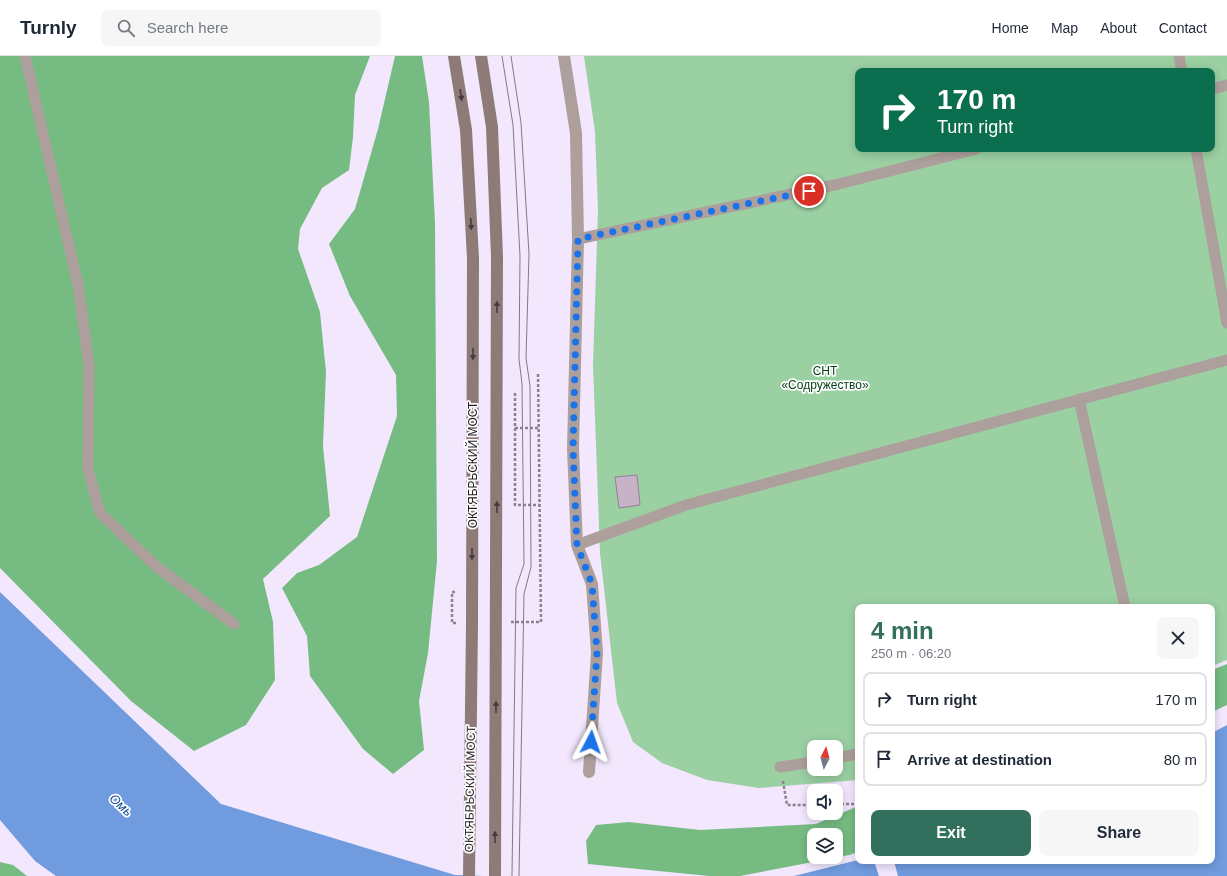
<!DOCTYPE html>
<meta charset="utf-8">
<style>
:root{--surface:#fff;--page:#f6f6f7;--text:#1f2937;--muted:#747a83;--line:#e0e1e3;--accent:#32705d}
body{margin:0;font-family:Arial,sans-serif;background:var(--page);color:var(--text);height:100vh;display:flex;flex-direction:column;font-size:15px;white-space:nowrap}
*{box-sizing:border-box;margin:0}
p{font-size:13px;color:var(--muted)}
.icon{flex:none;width:22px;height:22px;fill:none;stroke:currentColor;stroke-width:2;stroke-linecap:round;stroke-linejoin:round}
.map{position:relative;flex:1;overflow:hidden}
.side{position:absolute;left:855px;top:548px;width:360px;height:260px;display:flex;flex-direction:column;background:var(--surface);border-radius:8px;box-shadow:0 2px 10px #0003}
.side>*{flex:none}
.top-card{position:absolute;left:855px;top:12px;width:360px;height:84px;border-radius:8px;box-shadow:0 2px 10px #0003;background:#0b6e4f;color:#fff;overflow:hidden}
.needle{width:26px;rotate:6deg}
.tools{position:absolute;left:807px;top:684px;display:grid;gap:8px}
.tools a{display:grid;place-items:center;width:36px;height:36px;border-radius:8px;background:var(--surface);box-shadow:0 2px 10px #0003;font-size:20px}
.pin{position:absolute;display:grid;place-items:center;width:34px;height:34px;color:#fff;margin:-17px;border:2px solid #fff;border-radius:50%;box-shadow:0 1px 4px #0007}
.me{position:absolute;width:44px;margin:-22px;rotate:4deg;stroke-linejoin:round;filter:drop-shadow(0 0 3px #0008)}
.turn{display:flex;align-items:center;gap:14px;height:84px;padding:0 16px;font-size:18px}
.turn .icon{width:52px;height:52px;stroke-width:2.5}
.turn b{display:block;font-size:28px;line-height:34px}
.round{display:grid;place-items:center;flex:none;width:42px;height:42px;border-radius:8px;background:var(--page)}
.headline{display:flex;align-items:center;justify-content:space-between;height:68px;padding:0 16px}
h1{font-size:24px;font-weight:700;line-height:30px;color:var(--accent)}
.cta{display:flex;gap:8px;margin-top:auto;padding:8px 16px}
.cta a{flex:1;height:46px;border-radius:8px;background:var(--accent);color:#fff;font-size:16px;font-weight:700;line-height:46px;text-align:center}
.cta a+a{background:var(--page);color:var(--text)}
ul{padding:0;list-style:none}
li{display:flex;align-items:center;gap:12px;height:54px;margin:0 8px 6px;padding:0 8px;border:2px solid var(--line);border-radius:8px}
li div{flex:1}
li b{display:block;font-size:15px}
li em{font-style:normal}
header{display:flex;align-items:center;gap:24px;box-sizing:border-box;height:56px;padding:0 20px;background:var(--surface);border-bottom:1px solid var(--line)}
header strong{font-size:19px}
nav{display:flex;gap:22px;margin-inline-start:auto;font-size:14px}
.search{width:280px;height:36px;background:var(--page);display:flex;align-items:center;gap:10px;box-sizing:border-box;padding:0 14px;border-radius:8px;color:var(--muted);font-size:15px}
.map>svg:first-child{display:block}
</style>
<header>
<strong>Turnly</strong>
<div class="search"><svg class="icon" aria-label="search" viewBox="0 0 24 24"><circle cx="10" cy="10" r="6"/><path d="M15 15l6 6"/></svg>Search here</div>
<nav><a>Home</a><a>Map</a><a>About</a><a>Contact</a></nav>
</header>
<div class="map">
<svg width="1227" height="820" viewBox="0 0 1227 820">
<rect width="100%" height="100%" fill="#f2e7fd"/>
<!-- green -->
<path fill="#9bd0a3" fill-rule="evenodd" d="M584 0H1227V604L1212 610V551H858V724L759 732 707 724 662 707 633 686 617 647 600 497 593 309 598 154 595 76ZM858 15H1212V93H858ZM814 691H836V713H814Z"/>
<!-- forest -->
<g fill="#76bc82" fill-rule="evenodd">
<polygon points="0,0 370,0 355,39 353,81 349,114 322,132 300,173 298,193 320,256 326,316 323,390 330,460 263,523 273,566 275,624 246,669 194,695 131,645 0,512"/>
<polygon points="395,0 422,0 429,46 435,167 437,505 428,597 419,645 424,694 393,718 363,693 310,620 307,580 282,532 297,517 319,509 357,481 397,360 396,319 350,240 329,188 355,153 378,73"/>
<polygon points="1227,608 1227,649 1212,656 1212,614"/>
<path d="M858 750V796L849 799 740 820H709L588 808 586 785 596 769 629 766 700 774 816 768ZM814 779H836V801H814Z"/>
<polygon points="0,806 13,809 27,820 0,820"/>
</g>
<!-- water -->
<g fill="#709bde">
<polygon points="0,536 221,748 455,819 483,820 56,820 35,805 0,764"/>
<polygon points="1227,669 1227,820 794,820 858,804 1212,805 1212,677"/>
</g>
<!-- pier -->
<polygon fill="#f2e7fd" points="874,805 894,805 898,820 879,820"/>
<!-- building -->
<polygon fill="#c8b2c8" stroke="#937f94" points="637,419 640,449 619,452 615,421"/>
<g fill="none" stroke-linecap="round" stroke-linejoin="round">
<!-- path -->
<g stroke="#8a8292" stroke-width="2.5" stroke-dasharray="3 2" stroke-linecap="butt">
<polyline points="515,337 515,449 540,449"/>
<polyline points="515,372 539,372"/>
<polyline points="511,566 541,566 538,316"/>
<polyline points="456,567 452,567 452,536 456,536"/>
<polyline points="783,725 787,749 814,749"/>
<polyline points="836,748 858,748"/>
</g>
<!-- service -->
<g stroke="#ad9f9c" stroke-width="11">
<polyline points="25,0 78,229 89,309 88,413 100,457 157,511 234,568"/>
<polyline points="1179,0 1182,15"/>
<polyline points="1212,33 1227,29"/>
<polyline points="1196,93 1227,267"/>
<polyline points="578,183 839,128 976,93"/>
<polyline points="1079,343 1125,551"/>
<polyline points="577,489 686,449 1227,304"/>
<polyline points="836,702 858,698"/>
<polyline points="780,711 814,706"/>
</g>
<!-- minor -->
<polyline stroke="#ad9f9c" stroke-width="12" points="564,0 576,77 578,183 573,393 577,489 592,528 597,597 589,716"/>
<!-- tram -->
<g stroke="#817989" stroke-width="1">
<polyline points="502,0 513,69 520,200 519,303 522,328 524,508 516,532 512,820"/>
<polyline points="511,0 521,67 529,198 526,302 530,330 531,511 524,538 519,820"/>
</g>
<!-- secondary-bridge -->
<g stroke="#8e7a76" stroke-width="12">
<polyline points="454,0 466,74 473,202 472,569 469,820"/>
<polyline points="481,0 492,71 497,201 495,820"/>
</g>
</g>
<!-- one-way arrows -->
<defs><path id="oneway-solid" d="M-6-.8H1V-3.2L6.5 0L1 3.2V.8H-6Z"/></defs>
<g fill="#453b40">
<use href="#oneway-solid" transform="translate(461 39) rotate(81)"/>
<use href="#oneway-solid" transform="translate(471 168) rotate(87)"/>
<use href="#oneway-solid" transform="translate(497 251) rotate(-90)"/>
<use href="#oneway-solid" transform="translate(473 298) rotate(90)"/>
<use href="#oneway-solid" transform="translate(497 451) rotate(-90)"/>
<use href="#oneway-solid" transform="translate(472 498) rotate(90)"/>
<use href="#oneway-solid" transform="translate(496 651) rotate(-90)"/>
<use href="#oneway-solid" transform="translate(495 781) rotate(-90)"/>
</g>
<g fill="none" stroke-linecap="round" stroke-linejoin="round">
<!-- route -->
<polyline stroke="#1a73e8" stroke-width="7" stroke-dasharray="0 12.6" points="591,686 597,597 592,528 577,489 573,393 578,183 809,135"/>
</g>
<g text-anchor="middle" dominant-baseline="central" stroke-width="3.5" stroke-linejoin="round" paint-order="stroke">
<!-- park labels -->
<g font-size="12" fill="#053c16" stroke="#fff">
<text x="825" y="315">СНТ<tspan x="825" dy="14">«Содружество»</tspan></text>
</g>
<!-- street labels -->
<g font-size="12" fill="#1e1923" stroke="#fff">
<text transform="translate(473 409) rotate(-90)">ОКТЯБРЬСКИЙ МОСТ</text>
<text transform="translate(470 733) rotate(-89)">ОКТЯБРЬСКИЙ МОСТ</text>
</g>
<!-- water labels -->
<g font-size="13" font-style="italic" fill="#154a98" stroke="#fff">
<text transform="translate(121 749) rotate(43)">Омь</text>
</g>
</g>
</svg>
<div class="tools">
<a><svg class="needle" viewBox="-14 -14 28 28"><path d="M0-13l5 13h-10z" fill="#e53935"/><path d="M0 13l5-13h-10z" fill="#747a83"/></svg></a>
<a><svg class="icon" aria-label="sound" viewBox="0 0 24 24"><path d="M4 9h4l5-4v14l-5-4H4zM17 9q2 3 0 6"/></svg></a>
<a><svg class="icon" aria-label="layers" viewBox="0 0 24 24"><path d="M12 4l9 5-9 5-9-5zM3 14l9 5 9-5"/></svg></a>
</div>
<div class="pin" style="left:809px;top:135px;background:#d93025"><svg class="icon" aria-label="arrive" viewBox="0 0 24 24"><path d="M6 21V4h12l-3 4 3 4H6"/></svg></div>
<svg class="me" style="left:591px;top:686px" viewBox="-20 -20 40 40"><path d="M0-17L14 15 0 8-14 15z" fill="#1a73e8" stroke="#fff" stroke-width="4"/></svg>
<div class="top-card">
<div class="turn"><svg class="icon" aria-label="right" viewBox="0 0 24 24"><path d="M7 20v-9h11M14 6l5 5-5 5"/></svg><div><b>170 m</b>Turn right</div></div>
</div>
<section class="side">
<div class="headline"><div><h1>4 min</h1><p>250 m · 06:20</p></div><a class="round"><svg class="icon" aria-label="close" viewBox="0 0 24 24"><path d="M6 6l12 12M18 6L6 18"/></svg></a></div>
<ul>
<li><svg class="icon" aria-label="right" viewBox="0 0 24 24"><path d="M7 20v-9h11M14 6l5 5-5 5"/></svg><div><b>Turn right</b></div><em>170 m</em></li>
<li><svg class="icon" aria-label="arrive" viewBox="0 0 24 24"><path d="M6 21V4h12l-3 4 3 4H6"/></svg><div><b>Arrive at destination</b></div><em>80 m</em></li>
</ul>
<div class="cta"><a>Exit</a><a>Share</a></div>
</section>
</div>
